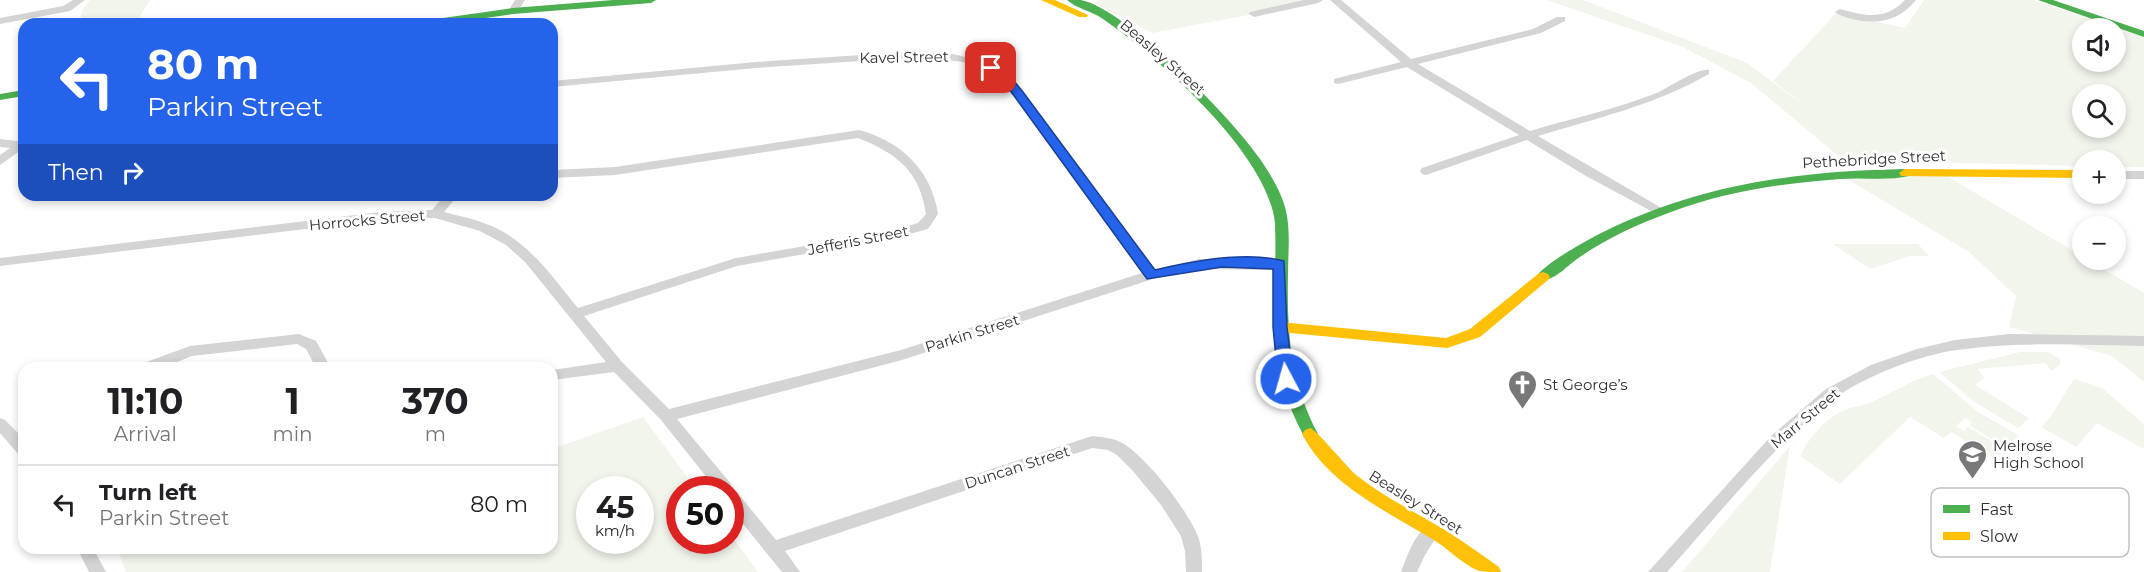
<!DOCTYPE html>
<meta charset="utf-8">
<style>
:root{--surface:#fff;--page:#f6f6f6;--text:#202124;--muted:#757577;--line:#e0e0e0}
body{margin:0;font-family:Montserrat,sans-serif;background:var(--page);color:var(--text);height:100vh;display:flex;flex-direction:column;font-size:22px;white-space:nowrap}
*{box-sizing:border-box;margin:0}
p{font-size:20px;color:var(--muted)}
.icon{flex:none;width:33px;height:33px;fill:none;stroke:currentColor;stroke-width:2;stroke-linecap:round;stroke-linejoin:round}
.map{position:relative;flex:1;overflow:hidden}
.drawer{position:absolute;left:18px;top:362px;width:540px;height:192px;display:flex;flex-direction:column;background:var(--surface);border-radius:18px;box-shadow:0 3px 9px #0003}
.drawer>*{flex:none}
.hud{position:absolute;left:18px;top:18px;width:540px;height:183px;border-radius:18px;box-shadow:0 3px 9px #0003;background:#2563eb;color:#fff;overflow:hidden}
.fabs{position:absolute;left:2072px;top:18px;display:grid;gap:12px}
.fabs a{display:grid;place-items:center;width:54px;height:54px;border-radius:50%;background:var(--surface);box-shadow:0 3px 9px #0003;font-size:30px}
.speed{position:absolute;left:576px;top:476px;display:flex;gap:12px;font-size:30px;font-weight:700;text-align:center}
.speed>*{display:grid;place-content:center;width:78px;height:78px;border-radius:50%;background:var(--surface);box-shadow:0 3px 9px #0003;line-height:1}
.speed small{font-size:15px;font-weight:400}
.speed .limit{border:9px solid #d22;background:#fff;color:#111}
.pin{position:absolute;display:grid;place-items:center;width:51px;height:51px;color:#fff;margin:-26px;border-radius:12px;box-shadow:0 3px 9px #0006}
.me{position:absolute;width:66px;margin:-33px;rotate:354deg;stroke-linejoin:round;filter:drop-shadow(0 0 4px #0008)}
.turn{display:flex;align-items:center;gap:21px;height:126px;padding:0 30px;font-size:27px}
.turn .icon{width:78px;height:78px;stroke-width:2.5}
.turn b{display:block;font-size:42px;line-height:51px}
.then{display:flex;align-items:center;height:57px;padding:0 30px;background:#0003;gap:12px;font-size:22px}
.eta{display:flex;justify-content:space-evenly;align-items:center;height:102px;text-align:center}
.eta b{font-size:36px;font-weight:700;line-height:42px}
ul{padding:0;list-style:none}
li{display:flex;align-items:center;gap:18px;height:78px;padding:0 30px;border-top:2px solid var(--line)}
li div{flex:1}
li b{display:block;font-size:22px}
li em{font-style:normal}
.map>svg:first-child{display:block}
</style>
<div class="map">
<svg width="2144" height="572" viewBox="0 0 2144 572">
<rect width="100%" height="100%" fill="#fff"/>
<!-- green -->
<g fill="#f2f5ec" fill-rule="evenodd">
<polygon points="90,0 150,0 135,24 79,24 83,9"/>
<polygon points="1099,0 1307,0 1254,14 1152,33 1094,3"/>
<path d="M1547 0H1583L1747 63 1817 115 1773 81 1836 13 1905 28 1924 0H2033L2144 37V167H2115V160H2082V166L1880 161 1849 165 1751 83 1683 47ZM2082 28H2115V62H2082ZM2082 94H2115V128H2082Z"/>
<polygon points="1945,175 2082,256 2082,260 2088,260 2144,293 2144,382 2112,356 2009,327 2016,296 1969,252 1847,179"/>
<polygon points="1833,244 1918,244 1929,256 1910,256 1870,269"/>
<polygon points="2020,352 2048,352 2060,359 2060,365 2052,371 2045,363 1978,369 1984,378 1975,385 2029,418 2018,428 1973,401 1939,372"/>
<path d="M1933 374 1978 412 2018 435 2007 448 1970 426 1972 422 1965 418 1956 426 1964 431 1968 427 2005 449 1997 460 1951 432 1944 438 1910 417 1840 484 1800 456C1810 436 1828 415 1850 408 1856 406 1863 406 1869 403 1891 393 1910 381 1933 374Z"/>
<polygon points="2074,379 2102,388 2144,424 2144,449 2097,423 2076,447 2041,427 2051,416"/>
<path d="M643 417 696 489H680V540H730L731 535 758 572H126L117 548H552V449ZM590 489H640V540H590Z"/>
<polygon points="1790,446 1770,572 1682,572"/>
</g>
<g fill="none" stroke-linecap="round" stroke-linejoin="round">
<!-- street -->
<g fill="#d4d4d4" fill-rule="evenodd">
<polygon points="73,0 85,0 70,11 0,24 0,18 63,6"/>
<polygon points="515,0 525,0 517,13 509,13 508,11"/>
<polygon points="1304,0 1323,0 1318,3 1254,17 1249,14 1250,12"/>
<path d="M1330 0H1341L1411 59 1533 29 1557 17H1565V21L1541 33 1418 64 1530 131C1573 118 1617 109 1659 92 1671 86 1698 68 1709 70V74C1655 105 1597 118 1538 136L1665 210 1663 213H1655L1586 176 1527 140 1426 175 1422 174 1420 171 1422 168 1519 135 1407 67 1338 84 1334 83V79L1401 62Z"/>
<path d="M1905 0H1916C1899 21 1878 25 1852 19 1846 17 1840 16 1835 12L1840 9C1865 16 1885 21 1905 0Z"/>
<path d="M922 51C954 52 982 59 1010 76L1154 270 1199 259 1279 260 1286 265 1279 270 1199 269 1153 279 902 360 677 419 731 484 732 490 736 491 776 540 1092 436C1103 437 1114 438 1124 444 1148 459 1190 513 1199 539 1202 550 1202 561 1202 572H1186L1185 551 1181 536 1161 505 1133 471 1117 455 1108 450 1092 448 785 551 800 572H782L730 508V489H716L661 420 614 372 552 380V370L606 362 525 262 506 245 480 231 435 218 380 220 0 266V258L380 212 432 210 445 195H458L444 212C459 216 475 219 489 225 528 240 552 277 578 308L736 258 891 231 918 223 926 214C920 171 896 153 858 138L615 175 552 178V170L615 167 859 130C901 141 932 171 938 214L928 229 891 239 737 266 584 316 622 362 669 409 901 350 1142 273 1002 80 982 69 963 62 922 57 756 68 552 87V81L756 62Z"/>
<polygon points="24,138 24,148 0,165 0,155 10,148 0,147 0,139 18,141"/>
<rect x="2115" y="171" width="29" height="8"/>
<polygon points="299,334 316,341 331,368 316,368 306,349 297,344 192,356 162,368 139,368 141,364 190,346"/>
<path d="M2009 334 2144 336V346C2082 345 2019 341 1957 350 1920 355 1865 376 1835 398 1771 447 1720 513 1667 572H1648L1772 435 1826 389 1871 365 1917 349 1955 340Z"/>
<polygon points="0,418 5,420 24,439 24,457 19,455 0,433"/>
<path d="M1432 524 1438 526 1440 531 1425 555 1417 572H1401C1407 557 1415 530 1432 524Z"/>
<polygon points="77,548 93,548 106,572 89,572"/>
</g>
<!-- fast -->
<g fill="#4caf50" fill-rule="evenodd">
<polygon points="613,0 656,0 651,3 513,14 444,24 417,24 422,21 513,8"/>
<path d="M1067 0C1071 0 1077 0 1081 0 1126 9 1233 119 1260 159 1270 174 1280 189 1285 207 1291 228 1288 253 1288 275 1287 334 1290 381 1318 434L1315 438 1310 440 1305 438C1262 360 1278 306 1275 223 1268 154 1158 57 1103 19 1092 11 1077 9 1067 0Z"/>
<polygon points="2038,0 2053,0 2144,31 2144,37"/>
<polygon points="24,90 24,96 0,100 0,94"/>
<path d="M1905 169 1911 173 1909 176C1888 181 1863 177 1841 179 1784 183 1725 191 1671 212 1638 224 1605 239 1577 259 1567 266 1551 284 1538 280L1536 277C1545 264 1574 248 1588 240 1689 186 1792 171 1905 169Z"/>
</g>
<!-- slow -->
<g fill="#ffc107" fill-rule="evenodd">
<polygon points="1041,0 1055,0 1088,15 1087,17 1079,17"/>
<polygon points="1905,169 2082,170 2082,178 1901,176 1899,173"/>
<polygon points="1543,272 1548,274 1550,277 1548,280 1480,337 1447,348 1280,332 1275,331 1273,327 1275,323 1280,322 1446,338 1470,329 1538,274"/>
<path d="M1310 428C1317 430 1345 465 1355 474 1382 496 1415 512 1445 530 1464 542 1481 554 1499 567L1501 572C1495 572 1485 572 1479 571 1464 565 1450 551 1437 542 1389 512 1330 487 1302 434L1305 430Z"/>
</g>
</g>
<!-- route -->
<path fill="#2563eb" stroke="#184099" stroke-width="1.5" d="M991 64 1010 76 1023 92 1155 270C1192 261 1247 251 1284 261L1287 327 1293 379 1291 383H1280L1278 379 1273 327V269L1222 267 1147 279 1015 97 1002 80 987 70 986 68Z"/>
<!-- icons -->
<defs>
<symbol id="church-pin" viewBox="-11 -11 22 30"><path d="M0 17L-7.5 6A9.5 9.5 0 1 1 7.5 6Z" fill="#787878" stroke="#fff"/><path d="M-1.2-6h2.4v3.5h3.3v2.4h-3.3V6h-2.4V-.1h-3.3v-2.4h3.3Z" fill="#fff"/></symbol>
<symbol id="school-pin" viewBox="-11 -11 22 30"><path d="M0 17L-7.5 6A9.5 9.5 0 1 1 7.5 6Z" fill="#787878" stroke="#fff"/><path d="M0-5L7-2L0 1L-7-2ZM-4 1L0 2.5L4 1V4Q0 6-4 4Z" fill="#fff"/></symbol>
</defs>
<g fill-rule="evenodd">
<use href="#church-pin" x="1506" y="368" width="33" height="45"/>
<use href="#school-pin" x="1956" y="438" width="33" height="45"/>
</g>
<g text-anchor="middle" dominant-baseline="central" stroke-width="6" stroke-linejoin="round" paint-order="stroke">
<!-- street labels -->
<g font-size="15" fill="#303030" stroke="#fff">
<text transform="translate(904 57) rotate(-1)">Kavel Street</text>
<text transform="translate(1163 57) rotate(41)">Beasley Street</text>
<text transform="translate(1874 159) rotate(-3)">Pethebridge Street</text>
<text transform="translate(367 220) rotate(-5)">Horrocks Street</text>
<text transform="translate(858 240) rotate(-11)">Jefferis Street</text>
<text transform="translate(972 333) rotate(-17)">Parkin Street</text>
<text transform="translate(1805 418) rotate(-40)">Marr Street</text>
<text transform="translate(1017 467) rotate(-18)">Duncan Street</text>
<text transform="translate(1416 502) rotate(32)">Beasley Street</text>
</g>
<!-- poi labels -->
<g font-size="15" fill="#303030" stroke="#fff" text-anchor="start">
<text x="1543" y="384">St George’s</text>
<text x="1993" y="445">Melrose<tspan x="1993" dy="17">High School</tspan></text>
</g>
</g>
<!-- legend -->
<rect x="1931" y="488" width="198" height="69" rx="9" fill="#fff" stroke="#c1c1c1" stroke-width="1.5"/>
<rect x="1943" y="505" width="27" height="8" fill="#4caf50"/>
<rect x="1943" y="532" width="27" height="8" fill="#ffc107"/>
<g font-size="16" fill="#303030">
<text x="1980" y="515">Fast</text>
<text x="1980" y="542">Slow</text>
</g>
</svg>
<div class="fabs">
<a><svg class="icon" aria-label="sound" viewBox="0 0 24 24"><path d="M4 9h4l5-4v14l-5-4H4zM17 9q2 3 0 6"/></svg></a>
<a><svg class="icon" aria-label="search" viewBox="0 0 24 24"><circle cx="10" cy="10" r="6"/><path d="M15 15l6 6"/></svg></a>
<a>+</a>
<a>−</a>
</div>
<div class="speed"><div>45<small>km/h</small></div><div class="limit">50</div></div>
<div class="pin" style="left:991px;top:68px;background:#d93025"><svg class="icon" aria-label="arrive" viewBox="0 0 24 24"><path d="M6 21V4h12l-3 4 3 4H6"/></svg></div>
<svg class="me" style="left:1286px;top:379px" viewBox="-20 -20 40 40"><circle r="17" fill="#2563eb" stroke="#fff" stroke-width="3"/><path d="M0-11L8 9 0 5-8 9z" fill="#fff"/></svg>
<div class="hud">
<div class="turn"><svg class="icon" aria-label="left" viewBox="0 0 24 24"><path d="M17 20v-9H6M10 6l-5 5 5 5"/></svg><div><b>80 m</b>Parkin Street</div></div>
<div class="then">Then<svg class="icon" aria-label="right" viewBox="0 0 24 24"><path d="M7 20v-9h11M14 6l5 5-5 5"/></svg></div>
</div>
<section class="drawer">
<div class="eta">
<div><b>11:10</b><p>Arrival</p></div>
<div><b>1</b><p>min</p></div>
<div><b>370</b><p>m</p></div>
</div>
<ul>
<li><svg class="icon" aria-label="left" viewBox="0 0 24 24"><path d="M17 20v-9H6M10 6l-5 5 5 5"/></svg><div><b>Turn left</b><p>Parkin Street</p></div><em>80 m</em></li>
</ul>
</section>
</div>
